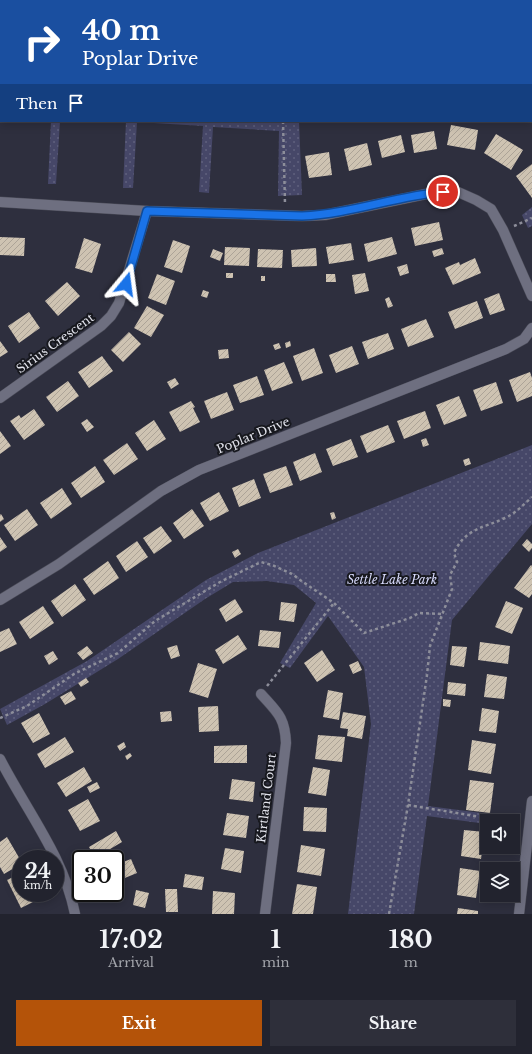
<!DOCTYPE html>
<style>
:root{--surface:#22232e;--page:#2e2f3a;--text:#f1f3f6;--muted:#a2a4aa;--line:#3f404a;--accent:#b45309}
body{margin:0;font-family:"Libre Baskerville",serif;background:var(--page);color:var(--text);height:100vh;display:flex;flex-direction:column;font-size:15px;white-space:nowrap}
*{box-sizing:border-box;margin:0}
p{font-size:13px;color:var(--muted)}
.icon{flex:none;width:22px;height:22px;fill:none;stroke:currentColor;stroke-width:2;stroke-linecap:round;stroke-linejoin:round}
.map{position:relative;height:914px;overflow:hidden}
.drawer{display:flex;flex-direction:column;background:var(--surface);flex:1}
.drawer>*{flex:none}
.guide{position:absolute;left:0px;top:0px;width:532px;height:122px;box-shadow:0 2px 10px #0003,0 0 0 1px var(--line);background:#1a4fa0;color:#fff;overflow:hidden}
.fabs{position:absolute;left:480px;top:814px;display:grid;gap:8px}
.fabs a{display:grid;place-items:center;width:40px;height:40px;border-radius:0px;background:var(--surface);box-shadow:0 2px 10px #0003,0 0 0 1px var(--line);font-size:20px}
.speed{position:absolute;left:12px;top:850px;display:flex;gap:8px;font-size:20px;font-weight:700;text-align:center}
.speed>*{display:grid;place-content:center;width:52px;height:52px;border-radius:50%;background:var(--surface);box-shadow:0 2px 10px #0003,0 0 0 1px var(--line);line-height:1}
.speed small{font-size:10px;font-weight:400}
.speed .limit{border:2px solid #111;border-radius:6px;background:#fff;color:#111}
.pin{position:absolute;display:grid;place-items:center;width:34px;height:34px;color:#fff;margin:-17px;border:2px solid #fff;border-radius:50%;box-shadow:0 1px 4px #0007}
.me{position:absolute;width:44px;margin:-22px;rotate:16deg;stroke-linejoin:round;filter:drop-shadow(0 0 3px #0008)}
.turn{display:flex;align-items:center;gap:14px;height:84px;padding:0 16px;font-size:18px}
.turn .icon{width:52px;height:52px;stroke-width:2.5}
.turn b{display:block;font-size:28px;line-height:34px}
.then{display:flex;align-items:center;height:38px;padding:0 16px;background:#0003;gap:8px;font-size:15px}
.eta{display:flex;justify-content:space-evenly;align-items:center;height:68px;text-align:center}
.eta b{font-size:24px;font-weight:800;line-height:28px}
.primary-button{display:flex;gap:8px;margin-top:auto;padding:8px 16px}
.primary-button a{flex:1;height:46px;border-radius:0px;background:var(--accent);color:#fff;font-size:16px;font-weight:800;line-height:46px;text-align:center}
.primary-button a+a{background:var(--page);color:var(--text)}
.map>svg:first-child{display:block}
</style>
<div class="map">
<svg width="532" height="914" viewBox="0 0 532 914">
<defs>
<pattern id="park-dots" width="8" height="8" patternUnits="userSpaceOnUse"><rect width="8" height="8" fill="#464768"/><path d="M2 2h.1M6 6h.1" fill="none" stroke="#60617e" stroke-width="1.8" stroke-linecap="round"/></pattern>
<pattern id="water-waves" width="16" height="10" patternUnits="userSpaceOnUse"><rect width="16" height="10" fill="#041f24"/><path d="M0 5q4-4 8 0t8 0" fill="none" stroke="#283f44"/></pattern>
<pattern id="building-hatch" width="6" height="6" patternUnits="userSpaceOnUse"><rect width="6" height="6" fill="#cec3b2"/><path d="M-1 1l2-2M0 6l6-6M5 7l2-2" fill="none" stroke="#aca397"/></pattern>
</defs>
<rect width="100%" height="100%" fill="#2e2f3e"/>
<!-- park -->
<g fill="url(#park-dots)">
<polygon points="0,0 140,0 142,1 1,1 1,113"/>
<polygon points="457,0 532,0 532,104 531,1 452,1"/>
<polygon points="51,121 60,121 56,184 48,184"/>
<polygon points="123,121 299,121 302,195 278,196 279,131 213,127 209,193 199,192 203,126 137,122 133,188 123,188 126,121"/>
<polygon points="532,207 532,226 528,228 522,215"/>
<polygon points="532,445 532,524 452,620 428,806 505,816 504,821 487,821 487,824 427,816 414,914 348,914 371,724 364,667 328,616 290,668 280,663 316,603 294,585 267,581 233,582 205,599 118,659 45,704 7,725 0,709 87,661 206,580 258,553"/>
</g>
<!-- water -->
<polygon fill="url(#water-waves)" points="140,0 457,0 452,1"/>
<!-- building -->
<g fill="url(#building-hatch)">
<polygon points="451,125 478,130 475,150 447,145"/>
<polygon points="434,131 437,149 414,153 411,135"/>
<polygon points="496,134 523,150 511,170 484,153"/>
<polygon points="401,135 405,152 382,158 378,141"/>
<polygon points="367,143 372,165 349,171 344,149"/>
<polygon points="329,152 332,175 309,178 305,156"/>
<polygon points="532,164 532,198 516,176"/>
<polygon points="439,222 443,240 415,246 411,228"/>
<polygon points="0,237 25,238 24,256 0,255"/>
<polygon points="392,237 397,254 368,262 364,244"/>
<polygon points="84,238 101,244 92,273 75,268"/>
<polygon points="173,240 190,246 182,273 164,267"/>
<polygon points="351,243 354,260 329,264 326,247"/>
<polygon points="225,247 250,248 249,266 224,265"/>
<polygon points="316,248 317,266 292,267 291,250"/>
<polygon points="442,248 444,254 434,257 432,251"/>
<polygon points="213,249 223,253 220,261 210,257"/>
<polygon points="258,249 283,250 282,268 257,267"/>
<polygon points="475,258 481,273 453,285 445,268 459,262 460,265"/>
<polygon points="407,264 409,273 400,276 397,267"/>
<rect x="226" y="273" width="7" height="5"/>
<polygon points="365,273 369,291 355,294 352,275"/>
<polygon points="157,274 175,281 166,305 148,298"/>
<polygon points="326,274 335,274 336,282 326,282"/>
<rect x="261" y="276" width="4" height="5"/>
<polygon points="67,282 80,296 58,316 45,301"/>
<polygon points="203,290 209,292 207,298 201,296"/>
<polygon points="499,293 505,310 490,315 484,299"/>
<polygon points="389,297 393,306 388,308 385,299"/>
<polygon points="477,301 483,318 455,329 448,312"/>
<polygon points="147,306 164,315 151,337 134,328"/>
<polygon points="29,312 40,328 19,343 8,326"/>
<polygon points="426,319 434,337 408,347 401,329"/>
<polygon points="129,332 141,344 123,362 111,350"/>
<polygon points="388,333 394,349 368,359 362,342"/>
<polygon points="0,341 8,352 0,357"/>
<polygon points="290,341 291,346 286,348 285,343"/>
<polygon points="279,343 281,348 275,350 273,345"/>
<polygon points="352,346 359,364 336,373 329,355"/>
<polygon points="314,348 323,373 302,381 293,356"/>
<polygon points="228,349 229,358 219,359 218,350"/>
<polygon points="102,356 113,371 89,388 78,372"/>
<polygon points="284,362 293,383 272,391 264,370"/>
<polygon points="530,372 532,378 532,396 517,402 509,380"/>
<polygon points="257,376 264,395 240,403 233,385"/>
<polygon points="175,378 179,384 171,389 167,382"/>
<polygon points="68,381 79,396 57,412 46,397"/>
<polygon points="496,382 503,403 481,411 473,390"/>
<polygon points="227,392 234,410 211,419 204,401"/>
<polygon points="459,396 467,416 444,425 436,405"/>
<polygon points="191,401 195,407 193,408 200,422 180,432 169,412"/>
<polygon points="34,409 45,425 24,440 10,421 19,415 21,418"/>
<polygon points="425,411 431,428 404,439 397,421"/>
<polygon points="87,419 94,427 87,432 81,423"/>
<polygon points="154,420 166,439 147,451 135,433"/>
<polygon points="388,425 395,442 367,453 360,436"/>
<polygon points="0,431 11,446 0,454"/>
<polygon points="426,438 429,445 423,447 421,440"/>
<polygon points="351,439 358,457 333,466 326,449"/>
<polygon points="127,443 138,459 114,475 103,460"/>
<polygon points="315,453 322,472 300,481 293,462"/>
<polygon points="469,458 471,464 465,466 463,460"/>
<polygon points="95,466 105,482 81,498 71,483"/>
<polygon points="286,466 293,485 270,493 263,474"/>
<polygon points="254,479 261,498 239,507 232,488"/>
<polygon points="62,488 72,504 51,519 40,503"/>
<polygon points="219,492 229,511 210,521 200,503"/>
<polygon points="27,509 38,525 15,541 4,525"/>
<polygon points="192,509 204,526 184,539 173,523"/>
<polygon points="334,512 336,518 332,520 330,513"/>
<polygon points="1,514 4,519 0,522 0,515"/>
<polygon points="161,526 172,541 154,554 143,538"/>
<polygon points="0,537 7,547 0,552"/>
<polygon points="527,539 532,544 532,548 529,552 522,545"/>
<polygon points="137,541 148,557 126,572 116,556"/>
<polygon points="238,549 241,554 235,558 232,552"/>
<polygon points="108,561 119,578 94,595 83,579"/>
<polygon points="531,565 532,566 532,594 529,598 514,588"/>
<polygon points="75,584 86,600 62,617 51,601"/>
<polygon points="235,599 243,612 226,622 219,609"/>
<polygon points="506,601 523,608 512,634 495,627"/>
<polygon points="281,602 297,604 294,622 279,620"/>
<polygon points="43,606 54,623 30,639 19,622"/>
<polygon points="9,628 17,644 0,652 0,632"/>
<polygon points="260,630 281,632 279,648 258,646"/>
<polygon points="238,635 247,649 223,664 215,650"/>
<polygon points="480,642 510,646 508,664 478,660"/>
<polygon points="177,645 180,656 171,659 167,648"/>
<polygon points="87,646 93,653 83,660 77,653"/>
<polygon points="452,646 467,647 464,667 450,665"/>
<polygon points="322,650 335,670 317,682 304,663"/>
<polygon points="53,651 58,659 49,665 44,656"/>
<polygon points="358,661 362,670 353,674 349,665"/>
<polygon points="198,663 217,669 208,698 189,692"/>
<polygon points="487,674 507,677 504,699 484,697"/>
<polygon points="86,678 89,682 81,687 78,683"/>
<polygon points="448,682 466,684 465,696 447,694"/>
<polygon points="328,690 343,693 339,720 323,717"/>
<polygon points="71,691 76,699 65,705 60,697"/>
<polygon points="443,699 451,700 450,707 443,706"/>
<polygon points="218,706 219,731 199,732 198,707"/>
<polygon points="482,708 499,711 496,733 479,731"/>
<polygon points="171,711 172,721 161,722 160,712"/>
<polygon points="343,712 366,716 362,739 347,736 348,729 340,728"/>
<polygon points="39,713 50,734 33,743 21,723"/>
<polygon points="318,735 345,737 342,762 315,759"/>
<polygon points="65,737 74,752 45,768 37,754"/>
<polygon points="472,740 496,744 491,774 468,770"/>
<polygon points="124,742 126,747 120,751 117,746"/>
<polygon points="247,745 247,763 214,763 214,746"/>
<polygon points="130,753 132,756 127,760 125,756"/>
<polygon points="84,767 92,781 66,797 57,783"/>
<polygon points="313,767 330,770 326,796 308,793"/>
<polygon points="232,779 255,782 253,802 229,799"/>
<polygon points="470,780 494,783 490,813 466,810"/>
<polygon points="97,782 100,788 90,793 87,787"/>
<polygon points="88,799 100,821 80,831 68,810"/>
<polygon points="304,807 327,808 326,832 303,831"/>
<polygon points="227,813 249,816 246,838 223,835"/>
<polygon points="464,830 485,832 481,859 461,856"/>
<polygon points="116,831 122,842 95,858 89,847"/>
<polygon points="7,837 21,861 21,864 4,874 0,867 0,842"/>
<polygon points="301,845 325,849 321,876 297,872"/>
<polygon points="225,848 244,851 241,873 221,869"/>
<polygon points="131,859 137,873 115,882 115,865"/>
<polygon points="460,868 480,871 476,898 457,895"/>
<polygon points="21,873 21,893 38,893 41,898 21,908 7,880"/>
<polygon points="185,874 204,877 202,890 183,887"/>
<polygon points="297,884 317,887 313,914 292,914"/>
<polygon points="165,889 177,889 178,912 166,912"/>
<polygon points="136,890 149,893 145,908 133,905"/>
<polygon points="213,891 235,893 234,914 212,914"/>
<polygon points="458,908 478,911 478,914 457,914"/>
</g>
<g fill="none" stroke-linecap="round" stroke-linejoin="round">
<defs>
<g id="street">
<polyline points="0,202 147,211 302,216 325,215 426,194 458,192 476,200 491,209 503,230 532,296"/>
<polyline points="0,398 101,326 111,316 119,303 147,211"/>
<polyline points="0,600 59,564 161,491 199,470 506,349 524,339 532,328"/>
<path d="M261 694C277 712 285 717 286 743L265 914"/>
<path d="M0 759C26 810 64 857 75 914"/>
<polyline points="519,914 532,801"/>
</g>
</defs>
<!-- street casing -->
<use href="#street" stroke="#4b4c58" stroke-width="11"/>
<!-- path -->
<g stroke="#8d8e9a" stroke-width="2.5" stroke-dasharray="3 3" stroke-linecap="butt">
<polyline points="107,0 109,1"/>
<polyline points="50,1 51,0"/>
<polyline points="0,20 1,20"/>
<polyline points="531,98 532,98"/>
<polyline points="283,121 285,204"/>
<polyline points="514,226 532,218"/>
<polyline points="267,686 334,603"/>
<polyline points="0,718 27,706 74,674 118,653 155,621 220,582 261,562 272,565 292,574 303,582 334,603 364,633 410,618 419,613 443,614"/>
<polyline points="408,805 505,821"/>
<path d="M389 914 408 805 427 675 430 646 452 589 450 575 457 562 454 553C465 528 484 528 505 518 516 513 523 505 532 497"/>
</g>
<!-- street -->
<use href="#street" stroke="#6e6f80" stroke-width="10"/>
</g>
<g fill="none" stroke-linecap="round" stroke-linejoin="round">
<defs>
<path id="route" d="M126 284 147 211 302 216C350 214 396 196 443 192"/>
</defs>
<!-- route casing -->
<use href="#route" stroke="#114b97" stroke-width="10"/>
<!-- route -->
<use href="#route" stroke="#1a73e8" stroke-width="7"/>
</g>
<g text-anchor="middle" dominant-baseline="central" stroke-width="4" stroke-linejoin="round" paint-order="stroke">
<!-- street labels -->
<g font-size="12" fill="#e1e2eb" stroke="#17181e">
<text transform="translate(55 343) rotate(-36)">Sirius Crescent</text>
<text transform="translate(253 435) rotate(-22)">Poplar Drive</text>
<text transform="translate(266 798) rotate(-83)">Kirtland Court</text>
</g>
<!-- park labels -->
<g font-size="12" font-style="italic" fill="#d7dafb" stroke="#17181e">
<text x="392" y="579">Settle Lake Park</text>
</g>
</g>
</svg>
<div class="fabs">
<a><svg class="icon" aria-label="sound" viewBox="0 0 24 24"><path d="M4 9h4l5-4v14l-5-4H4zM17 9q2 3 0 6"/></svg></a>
<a><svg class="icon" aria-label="layers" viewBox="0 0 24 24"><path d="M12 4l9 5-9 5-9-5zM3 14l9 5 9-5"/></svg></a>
</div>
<div class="speed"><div>24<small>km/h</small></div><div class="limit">30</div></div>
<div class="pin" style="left:443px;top:192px;background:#d93025"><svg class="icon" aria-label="arrive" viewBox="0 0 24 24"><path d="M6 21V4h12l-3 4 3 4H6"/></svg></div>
<svg class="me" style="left:126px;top:284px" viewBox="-20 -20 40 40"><path d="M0-17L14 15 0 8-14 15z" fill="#1a73e8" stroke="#fff" stroke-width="4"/></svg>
<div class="guide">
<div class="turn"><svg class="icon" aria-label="right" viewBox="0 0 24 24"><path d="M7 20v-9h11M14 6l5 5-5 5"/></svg><div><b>40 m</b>Poplar Drive</div></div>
<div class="then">Then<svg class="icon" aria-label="arrive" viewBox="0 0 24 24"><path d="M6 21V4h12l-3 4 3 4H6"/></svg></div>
</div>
</div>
<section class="drawer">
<div class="eta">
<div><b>17:02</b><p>Arrival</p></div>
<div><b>1</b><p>min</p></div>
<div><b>180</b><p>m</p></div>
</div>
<div class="primary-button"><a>Exit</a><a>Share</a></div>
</section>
